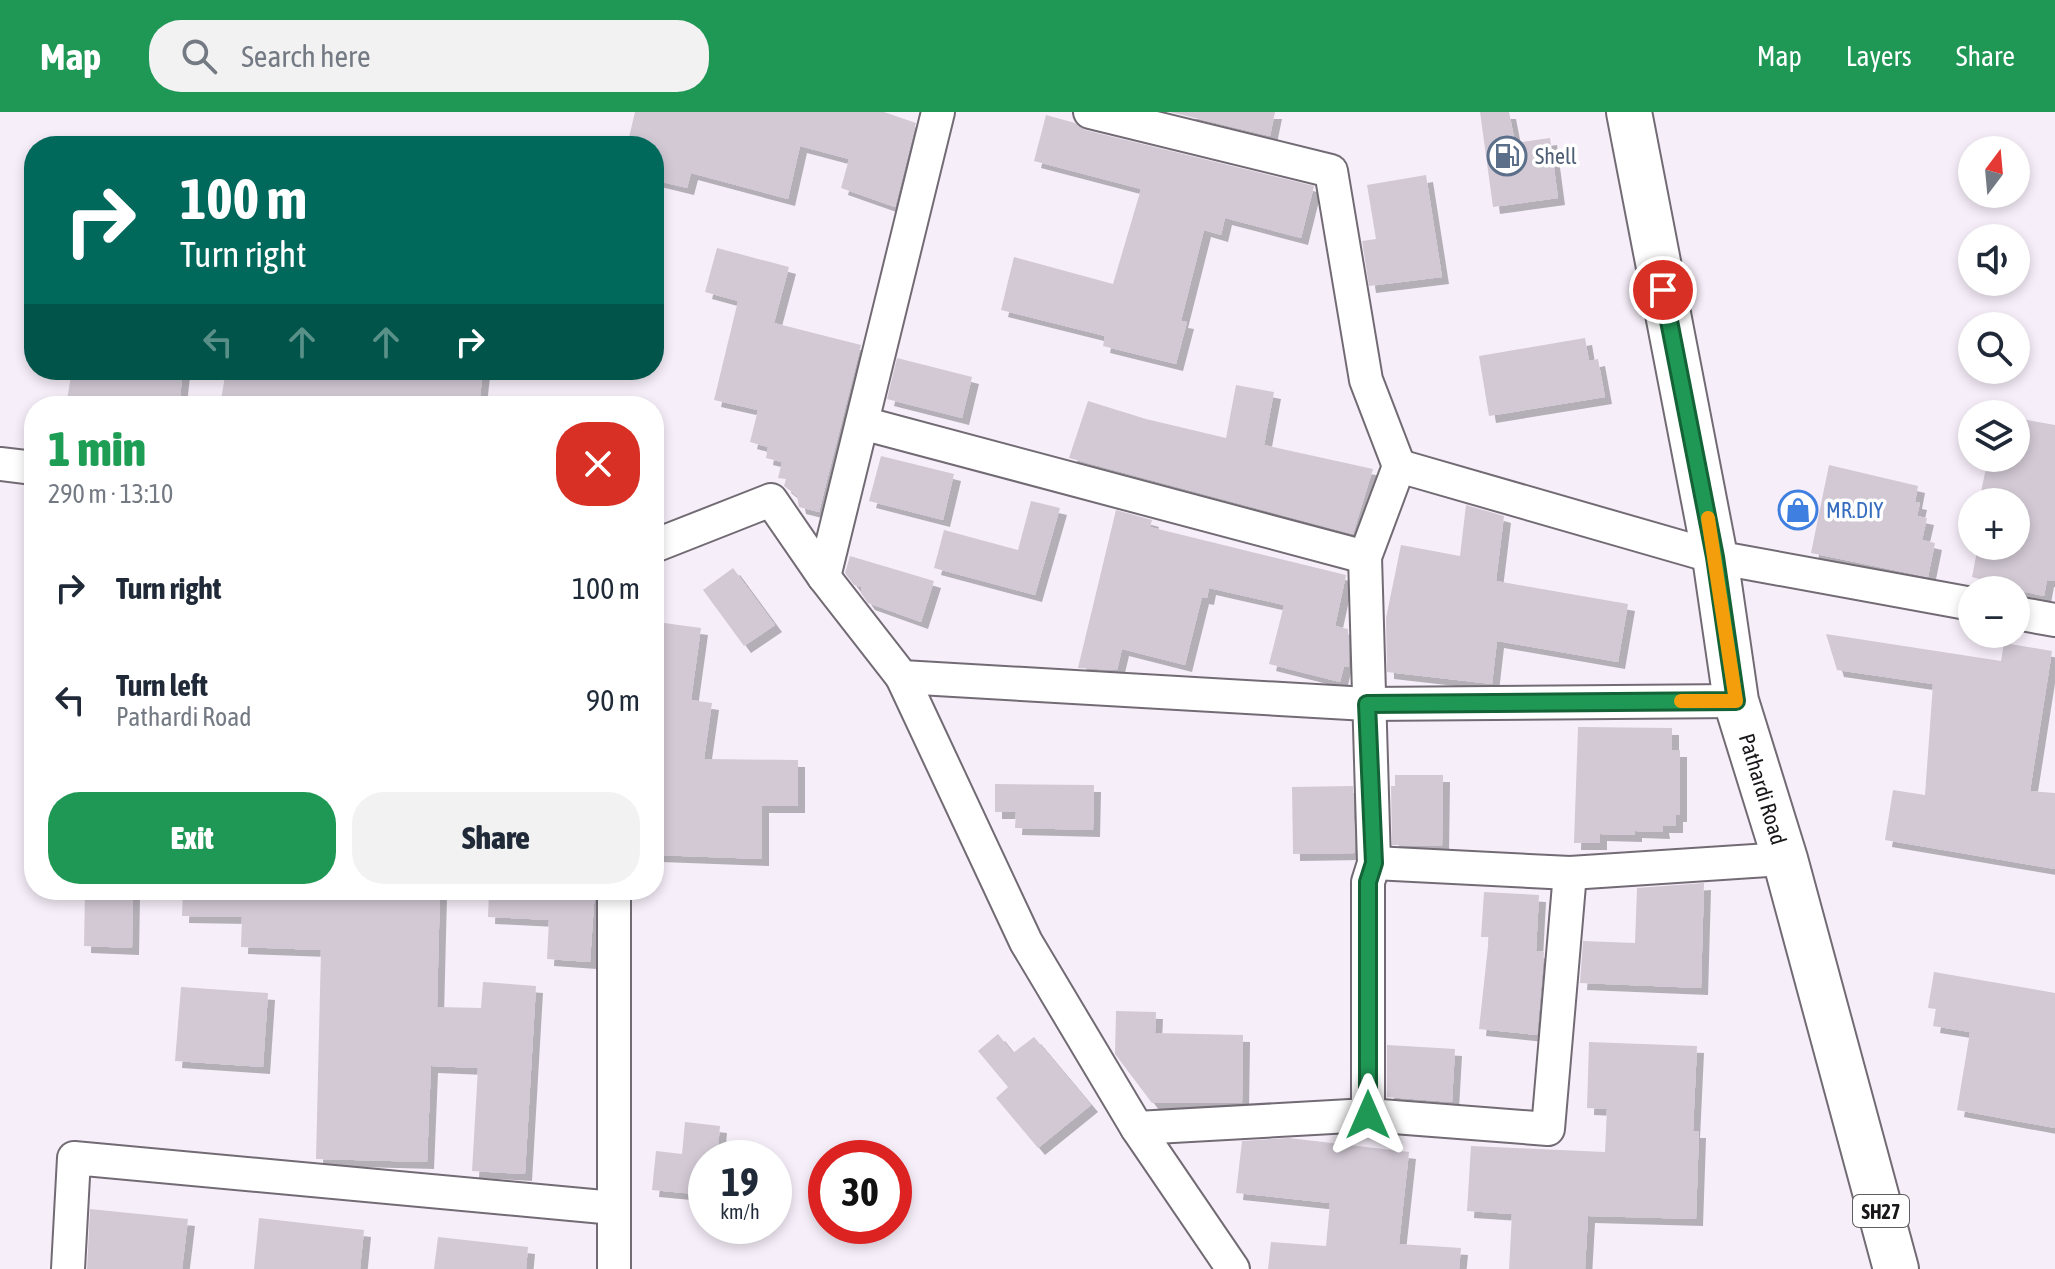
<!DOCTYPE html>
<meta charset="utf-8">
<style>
:root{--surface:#fff;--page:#f2f2f3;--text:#1f2937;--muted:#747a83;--accent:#1f9855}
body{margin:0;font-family:"Asap Condensed",sans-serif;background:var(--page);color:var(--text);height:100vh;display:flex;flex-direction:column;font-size:30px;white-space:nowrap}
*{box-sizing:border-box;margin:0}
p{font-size:26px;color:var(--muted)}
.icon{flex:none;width:44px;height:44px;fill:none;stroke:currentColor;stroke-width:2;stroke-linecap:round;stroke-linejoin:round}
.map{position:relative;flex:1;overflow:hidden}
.side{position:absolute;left:24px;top:284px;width:640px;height:504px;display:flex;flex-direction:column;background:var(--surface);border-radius:32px;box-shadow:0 4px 12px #0003}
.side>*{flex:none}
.banner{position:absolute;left:24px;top:24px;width:640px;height:244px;border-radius:32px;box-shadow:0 4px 12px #0003;background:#00695c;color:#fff;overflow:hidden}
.needle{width:52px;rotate:16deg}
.buttons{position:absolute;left:1958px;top:24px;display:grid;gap:16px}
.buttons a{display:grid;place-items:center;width:72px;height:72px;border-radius:50%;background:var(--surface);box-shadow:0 4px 12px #0003;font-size:40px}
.speed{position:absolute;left:688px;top:1028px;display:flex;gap:16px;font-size:40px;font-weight:700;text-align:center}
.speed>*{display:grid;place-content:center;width:104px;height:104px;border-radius:50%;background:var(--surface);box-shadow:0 4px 12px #0003;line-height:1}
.speed small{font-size:20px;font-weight:400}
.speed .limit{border:12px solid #d22;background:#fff;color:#111}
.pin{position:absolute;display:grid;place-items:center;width:68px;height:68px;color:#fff;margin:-34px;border:4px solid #fff;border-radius:50%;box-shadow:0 2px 8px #0007}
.me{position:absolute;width:88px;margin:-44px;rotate:0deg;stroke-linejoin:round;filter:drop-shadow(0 0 6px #0008)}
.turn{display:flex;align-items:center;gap:28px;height:168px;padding:0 24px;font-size:36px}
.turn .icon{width:104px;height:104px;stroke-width:2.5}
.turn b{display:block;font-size:56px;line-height:68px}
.lanes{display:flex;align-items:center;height:76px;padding:0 24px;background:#0003;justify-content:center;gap:40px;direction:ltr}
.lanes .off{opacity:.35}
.round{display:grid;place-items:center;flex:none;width:84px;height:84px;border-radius:32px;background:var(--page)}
.head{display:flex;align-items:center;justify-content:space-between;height:136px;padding:0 24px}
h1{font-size:48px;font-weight:800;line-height:60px;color:#1e9e55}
.primary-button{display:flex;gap:16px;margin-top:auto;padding:16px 24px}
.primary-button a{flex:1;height:92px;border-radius:32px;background:var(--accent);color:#fff;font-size:32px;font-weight:800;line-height:92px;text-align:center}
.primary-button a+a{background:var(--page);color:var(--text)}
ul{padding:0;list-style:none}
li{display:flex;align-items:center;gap:24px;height:112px;padding:0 24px}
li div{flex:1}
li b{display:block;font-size:30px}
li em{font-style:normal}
header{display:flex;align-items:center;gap:48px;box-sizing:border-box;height:112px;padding:0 40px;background:var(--accent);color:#fff}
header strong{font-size:38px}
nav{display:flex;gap:44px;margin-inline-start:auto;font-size:28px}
.search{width:560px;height:72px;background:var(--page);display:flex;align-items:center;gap:20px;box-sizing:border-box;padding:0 28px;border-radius:32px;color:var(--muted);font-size:30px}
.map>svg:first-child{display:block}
</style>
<header>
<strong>Map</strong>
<div class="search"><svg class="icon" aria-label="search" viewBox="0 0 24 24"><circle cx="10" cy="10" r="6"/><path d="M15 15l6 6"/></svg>Search here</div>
<nav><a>Map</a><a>Layers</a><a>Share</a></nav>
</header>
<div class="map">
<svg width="2055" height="1157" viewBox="0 0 2055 1157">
<defs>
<filter id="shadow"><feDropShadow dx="7" dy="7" stdDeviation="0" flood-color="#0004"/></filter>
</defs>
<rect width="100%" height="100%" fill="#f6eef9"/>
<!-- building -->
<g fill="#d2c9d4" filter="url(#shadow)">
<polygon points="635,0 884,0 916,11 895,95 841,76 849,47 800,34 788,87 691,61 687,76 654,68 654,34 627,34"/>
<polygon points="1170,0 1275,0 1270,24"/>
<polygon points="1480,0 1509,0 1515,31 1550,26 1558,86 1493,95"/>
<polygon points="1046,3 1075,11 1085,18 1314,74 1301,126 1225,106 1221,123 1204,118 1181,209 1187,210 1176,252 1103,234 1105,224 1001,198 1014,145 1113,172 1141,77 1034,49"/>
<polygon points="1426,63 1442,165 1369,174 1362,129 1376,127 1367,73"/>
<polygon points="717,136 789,155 774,211 861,233 819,400 799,395 797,384 784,374 786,367 778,366 782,350 766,346 768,335 750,330 758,298 714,288 738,189 705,180"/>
<polygon points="1585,226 1589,249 1598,247 1605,285 1489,304 1479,244"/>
<polygon points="897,246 972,265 962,306 887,287"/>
<polygon points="72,258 183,258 179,294 66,294"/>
<polygon points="226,258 483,258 479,294 220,294"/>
<polygon points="1236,273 1274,280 1264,333 1373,357 1353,422 1069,346 1088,289 1146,307 1226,326"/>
<polygon points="2016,306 2055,313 2055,469 2047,468 2044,484 2016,478 1985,478 1983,468 1972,465 1978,434 2016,434 2016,390 1979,390 1988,346 2016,346"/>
<polygon points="881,344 954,362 943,408 869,389"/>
<polygon points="1829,353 1918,374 1915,390 1920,391 1917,404 1927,406 1922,428 1935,431 1928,465 1811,441"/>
<polygon points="1031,389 1060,396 1035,483 934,456 944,418 1018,438"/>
<polygon points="1466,393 1504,404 1496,469 1628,492 1618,550 1497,529 1492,572 1387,560 1386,506 1401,433 1460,444"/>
<polygon points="1116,398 1152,408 1150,415 1346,463 1335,514 1348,517 1349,555 1344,554 1340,570 1269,552 1284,493 1209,476 1207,486 1202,485 1185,553 1122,537 1117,558 1078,556"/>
<polygon points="850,444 934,469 921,510 868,491 861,481 862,475 854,473 845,461"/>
<polygon points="733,456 775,513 744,534 703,478"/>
<polygon points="657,510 701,516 691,588 712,591 704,647 798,648 798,694 762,694 762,747 654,743"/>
<polygon points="1826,522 2001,549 2004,531 2052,539 2030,679 2055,681 2055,757 1885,728 1893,678 1925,683 1933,572 1837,558"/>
<polygon points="1578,615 1672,616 1672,638 1680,638 1680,703 1676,703 1676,714 1662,714 1663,720 1635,719 1635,723 1600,722 1600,731 1574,731"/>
<polygon points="1395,663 1443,663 1442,734 1392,733 1391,674 1395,674"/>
<polygon points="995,672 1094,673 1093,718 1015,716 1016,700 995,700"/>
<polygon points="1353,674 1355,741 1293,742 1292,675"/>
<polygon points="1704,771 1701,876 1580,871 1583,829 1635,831 1637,776"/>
<polygon points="85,778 133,778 132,836 84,834"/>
<polygon points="183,778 322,786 323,778 440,778 437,895 481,896 483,870 536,874 525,1062 472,1059 478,956 431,954 427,1050 316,1047 321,838 241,835 242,805 182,804"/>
<polygon points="489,778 595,778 590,850 547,847 549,808 488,805"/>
<polygon points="1484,780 1539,783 1536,839 1544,840 1537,923 1479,917 1489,825 1481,825"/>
<polygon points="1934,860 2055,881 2055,1016 1957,998 1970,920 1933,914 1936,897 1928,896"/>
<polygon points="181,875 268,881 263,955 175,949"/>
<polygon points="1116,899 1156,900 1155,921 1243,923 1242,991 1152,991 1115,942"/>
<polygon points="998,922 1013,941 1034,925 1091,993 1038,1036 996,986 1008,975 978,939"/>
<polygon points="1589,930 1697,934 1693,1019 1699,1019 1696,1107 1588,1104 1585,1157 1509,1157 1512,1102 1467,1099 1471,1034 1605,1040 1607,997 1587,996"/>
<polygon points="1387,933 1455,937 1452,990 1387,985"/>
<polygon points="685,1010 720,1014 717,1046 706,1046 706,1083 652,1078 656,1039 682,1042"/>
<polygon points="1289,1026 1409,1040 1399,1132 1461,1136 1459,1157 1268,1157 1271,1130 1326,1134 1330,1091 1236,1081 1242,1029"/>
<polygon points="90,1097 188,1107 182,1157 87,1157"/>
<polygon points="259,1106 364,1118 360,1157 254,1157"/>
<polygon points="438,1125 528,1135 526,1157 434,1157"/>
</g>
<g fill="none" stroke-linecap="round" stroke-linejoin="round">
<defs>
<g id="street">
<polyline points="1090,0 1331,59 1366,268 1399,354 1365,445 1374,751 1368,770 1368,1003"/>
<polyline points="862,311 1365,445"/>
<polyline points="0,352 34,356"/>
<polyline points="1399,354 1715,445 1972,492"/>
<polyline points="654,434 771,388 824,465 938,0"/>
<polyline points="824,465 902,565 1367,592 1736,589"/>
<polyline points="2016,501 2055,508"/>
<polyline points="902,565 1026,830 1137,1016"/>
<polyline points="1374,751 1570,761 1785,747"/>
<polyline points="614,778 614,1157"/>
<polyline points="68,1157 74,1046 614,1096"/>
<polyline points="1233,1157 1137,1016 1368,1003 1548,1017 1570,761"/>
</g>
<polyline id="primary" points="1629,0 1715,445 1736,589 1785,747 1896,1157"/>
</defs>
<!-- street casing -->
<use href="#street" stroke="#726b74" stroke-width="36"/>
<!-- primary casing -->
<use href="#primary" stroke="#726b74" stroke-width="48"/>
<!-- street -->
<use href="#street" stroke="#fff" stroke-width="32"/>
<!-- primary -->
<use href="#primary" stroke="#fff" stroke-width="44"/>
</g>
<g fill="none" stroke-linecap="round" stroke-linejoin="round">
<defs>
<polyline id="route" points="1368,1003 1368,770 1374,751 1367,592 1736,589 1715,445 1663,178"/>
</defs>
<!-- route casing -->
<use href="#route" stroke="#146337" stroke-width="20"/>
<!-- route -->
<use href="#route" stroke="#1f9855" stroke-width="14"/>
<!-- slow -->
<polyline stroke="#f59e0b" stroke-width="14" points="1681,589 1736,589 1708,406"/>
</g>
<!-- icons -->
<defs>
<symbol id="fuel-ring" viewBox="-11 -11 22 22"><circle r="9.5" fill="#fff" stroke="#5c6f8a" stroke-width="1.5"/><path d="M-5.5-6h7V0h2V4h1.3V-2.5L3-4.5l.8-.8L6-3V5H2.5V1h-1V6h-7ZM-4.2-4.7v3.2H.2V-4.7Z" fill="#5c6f8a"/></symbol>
<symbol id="shop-ring" viewBox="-11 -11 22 22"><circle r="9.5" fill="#fff" stroke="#3f7fe0" stroke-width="1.5"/><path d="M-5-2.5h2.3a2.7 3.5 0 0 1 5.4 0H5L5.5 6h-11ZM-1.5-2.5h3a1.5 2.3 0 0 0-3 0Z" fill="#3f7fe0"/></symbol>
</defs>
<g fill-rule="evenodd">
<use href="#fuel-ring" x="1485" y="22" width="44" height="44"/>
<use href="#shop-ring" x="1776" y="376" width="44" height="44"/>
</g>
<g text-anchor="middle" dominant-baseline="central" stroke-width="7" stroke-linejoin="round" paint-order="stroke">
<!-- shield labels -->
<rect fill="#fff" stroke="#5f5d5f" stroke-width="2" x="1853" y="1083" width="56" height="32" rx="6"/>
<g font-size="20" font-weight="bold" fill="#1a171b">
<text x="1881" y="1099">SH27</text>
</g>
<!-- service labels -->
<g font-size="22" fill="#4e5e75" stroke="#fff" text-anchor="start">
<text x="1535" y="44">Shell</text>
</g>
<!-- shop labels -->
<g font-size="22" fill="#366cbe" stroke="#fff" text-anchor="start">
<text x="1826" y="398">MR.DIY</text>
</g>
<!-- street labels -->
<g font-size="22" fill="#1a171b" stroke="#fff">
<text transform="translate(1763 677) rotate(73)">Pathardi Road</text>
</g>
</g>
</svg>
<div class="buttons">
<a><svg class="needle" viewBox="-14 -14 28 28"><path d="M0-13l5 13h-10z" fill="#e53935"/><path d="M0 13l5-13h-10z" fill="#747a83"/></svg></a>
<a><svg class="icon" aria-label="sound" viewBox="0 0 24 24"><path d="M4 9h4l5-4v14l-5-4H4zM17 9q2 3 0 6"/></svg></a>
<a><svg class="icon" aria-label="search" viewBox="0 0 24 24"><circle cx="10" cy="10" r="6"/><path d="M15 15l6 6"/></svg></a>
<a><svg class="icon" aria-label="layers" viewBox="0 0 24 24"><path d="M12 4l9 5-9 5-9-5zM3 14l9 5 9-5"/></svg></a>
<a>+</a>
<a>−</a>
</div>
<div class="speed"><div>19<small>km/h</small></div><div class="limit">30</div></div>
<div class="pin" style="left:1663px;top:178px;background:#d93025"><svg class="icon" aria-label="arrive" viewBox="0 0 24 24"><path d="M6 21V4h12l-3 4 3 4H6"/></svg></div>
<svg class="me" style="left:1368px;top:1003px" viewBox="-20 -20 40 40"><path d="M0-17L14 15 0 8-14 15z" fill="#1f9855" stroke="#fff" stroke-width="4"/></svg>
<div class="banner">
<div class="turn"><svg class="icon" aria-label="right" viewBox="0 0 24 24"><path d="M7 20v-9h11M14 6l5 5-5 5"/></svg><div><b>100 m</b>Turn right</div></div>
<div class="lanes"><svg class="icon off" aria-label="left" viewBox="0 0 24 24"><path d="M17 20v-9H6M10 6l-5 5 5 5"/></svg><svg class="icon off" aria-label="ahead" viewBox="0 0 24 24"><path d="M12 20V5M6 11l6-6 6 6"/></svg><svg class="icon off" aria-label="ahead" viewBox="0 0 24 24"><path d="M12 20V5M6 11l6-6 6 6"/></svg><svg class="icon" aria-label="right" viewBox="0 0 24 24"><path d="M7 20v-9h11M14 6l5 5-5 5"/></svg></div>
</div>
<section class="side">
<div class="head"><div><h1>1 min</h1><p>290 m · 13:10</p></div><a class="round" style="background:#d93025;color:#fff"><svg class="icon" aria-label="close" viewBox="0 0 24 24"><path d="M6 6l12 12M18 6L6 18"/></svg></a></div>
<ul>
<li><svg class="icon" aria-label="right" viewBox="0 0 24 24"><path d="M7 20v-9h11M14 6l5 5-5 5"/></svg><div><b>Turn right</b></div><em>100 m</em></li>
<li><svg class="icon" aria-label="left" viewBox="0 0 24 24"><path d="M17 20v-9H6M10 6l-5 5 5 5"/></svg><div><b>Turn left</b><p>Pathardi Road</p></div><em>90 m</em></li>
</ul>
<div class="primary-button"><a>Exit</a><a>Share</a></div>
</section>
</div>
